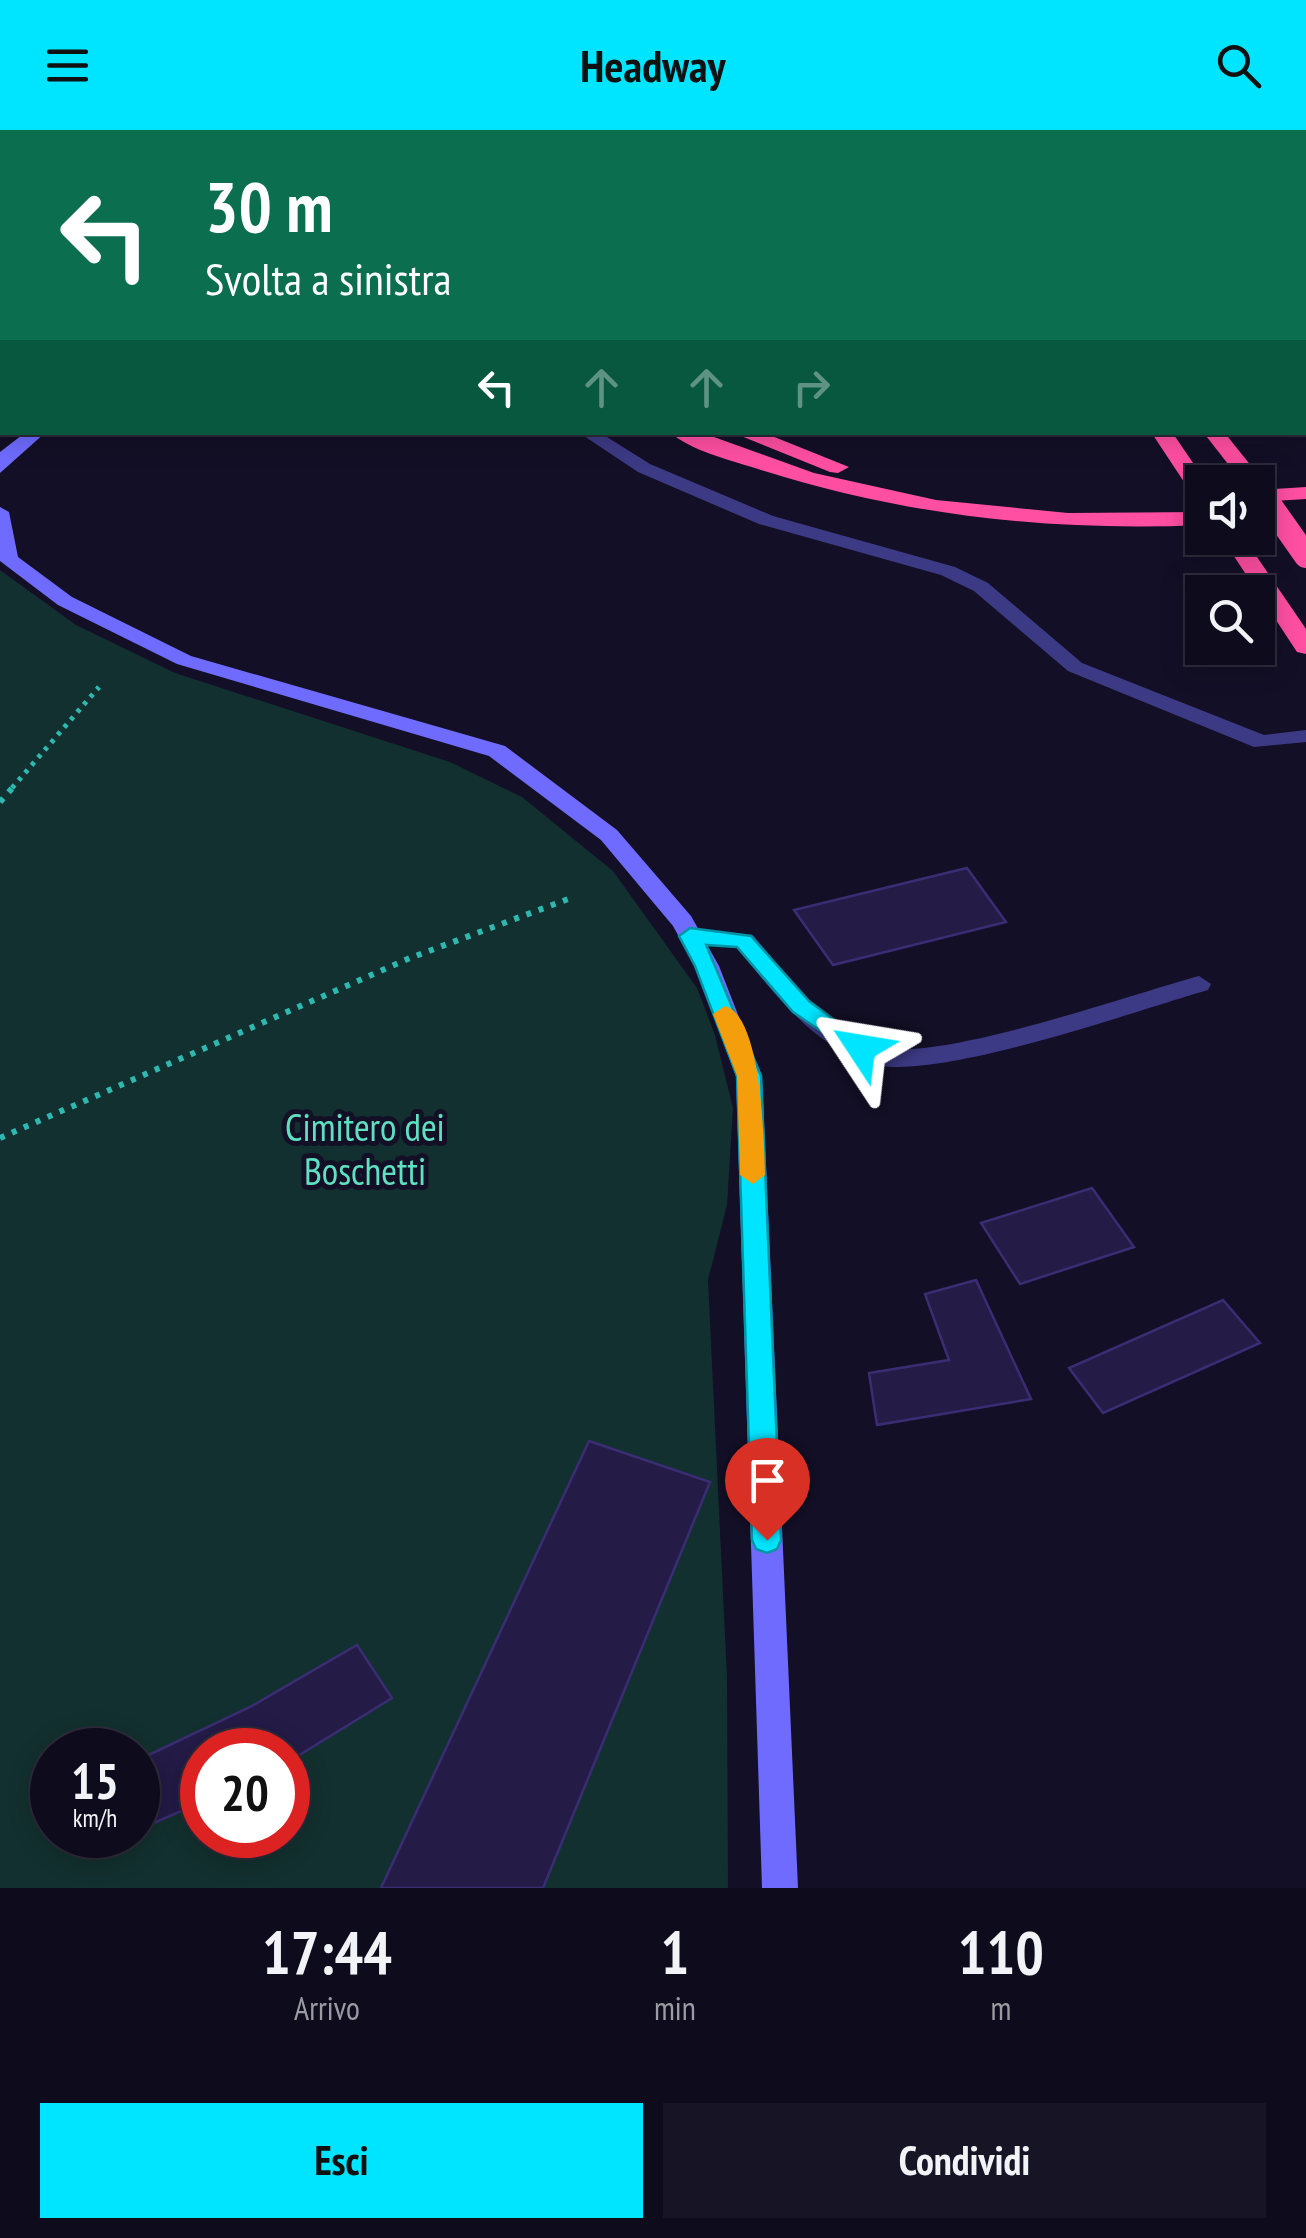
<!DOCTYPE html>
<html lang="it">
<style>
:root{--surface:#0e0b1c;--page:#171425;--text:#f1f3f6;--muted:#9b9ba3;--line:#2e2b3b;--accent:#00e5ff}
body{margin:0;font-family:"PT Sans Narrow",sans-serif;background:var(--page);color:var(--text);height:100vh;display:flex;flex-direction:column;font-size:38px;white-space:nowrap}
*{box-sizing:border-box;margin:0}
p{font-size:32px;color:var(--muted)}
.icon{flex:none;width:55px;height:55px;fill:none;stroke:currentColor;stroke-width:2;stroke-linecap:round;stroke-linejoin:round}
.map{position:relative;height:1758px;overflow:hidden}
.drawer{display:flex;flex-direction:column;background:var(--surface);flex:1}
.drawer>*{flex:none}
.guide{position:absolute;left:0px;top:0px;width:1308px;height:305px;box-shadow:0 5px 25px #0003,0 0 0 2px var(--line);background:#0b6e4f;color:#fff;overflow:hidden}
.fabs{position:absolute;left:1185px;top:335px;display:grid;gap:20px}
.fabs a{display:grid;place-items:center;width:90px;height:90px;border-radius:0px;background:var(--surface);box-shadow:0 5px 25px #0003,0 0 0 2px var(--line);font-size:50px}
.speed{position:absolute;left:30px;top:1598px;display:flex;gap:20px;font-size:50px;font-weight:700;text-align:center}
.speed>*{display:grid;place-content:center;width:130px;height:130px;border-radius:50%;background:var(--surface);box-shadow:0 5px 25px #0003,0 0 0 2px var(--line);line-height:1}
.speed small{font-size:25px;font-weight:400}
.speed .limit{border:15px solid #d22;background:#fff;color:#111}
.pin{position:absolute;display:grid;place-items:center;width:85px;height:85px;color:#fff;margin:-102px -42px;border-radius:50% 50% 50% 0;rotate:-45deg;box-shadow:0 0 10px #0007}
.pin .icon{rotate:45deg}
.me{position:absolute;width:110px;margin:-55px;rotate:303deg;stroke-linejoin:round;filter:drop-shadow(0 0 8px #0008)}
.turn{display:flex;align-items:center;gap:35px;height:210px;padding:0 40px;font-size:45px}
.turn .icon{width:130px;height:130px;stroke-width:2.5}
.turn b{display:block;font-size:70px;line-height:85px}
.lanes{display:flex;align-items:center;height:95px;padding:0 40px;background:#0003;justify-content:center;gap:50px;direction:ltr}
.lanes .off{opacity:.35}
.eta{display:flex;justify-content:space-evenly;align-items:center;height:170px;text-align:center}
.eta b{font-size:60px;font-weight:800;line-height:70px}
.button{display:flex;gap:20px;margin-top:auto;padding:20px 40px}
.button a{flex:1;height:115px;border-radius:0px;background:var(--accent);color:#111;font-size:40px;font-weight:800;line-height:115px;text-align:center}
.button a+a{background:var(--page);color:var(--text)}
header{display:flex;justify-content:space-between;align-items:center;height:130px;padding:0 40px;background:var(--accent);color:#111;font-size:45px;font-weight:800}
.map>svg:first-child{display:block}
</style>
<header><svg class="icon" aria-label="menu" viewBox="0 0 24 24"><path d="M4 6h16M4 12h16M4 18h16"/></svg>Headway<svg class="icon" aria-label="search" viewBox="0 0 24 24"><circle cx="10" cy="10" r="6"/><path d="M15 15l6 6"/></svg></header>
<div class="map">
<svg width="1306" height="1758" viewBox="0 0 1306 1758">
<rect width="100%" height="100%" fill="#130f26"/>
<!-- green -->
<path fill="#12302f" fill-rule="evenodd" d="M0 440 76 495 175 543 450 632 522 667 613 741 697 858 715 905 733 978 727 1075 708 1150 727 1547 728 1758H0ZM52 1620H138V1705H52ZM202 1620H288V1705H202Z"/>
<!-- building -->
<g fill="#241b47" stroke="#3b2d73" stroke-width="2.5">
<polygon points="967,738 1006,792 833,835 794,780"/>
<polygon points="1092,1058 1134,1117 1020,1154 981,1093"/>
<polygon points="976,1150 1031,1269 877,1295 869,1243 949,1230 925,1164"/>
<polygon points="1223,1170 1260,1213 1103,1283 1069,1238"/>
<polygon points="589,1311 710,1352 543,1758 381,1758"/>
<polygon points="357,1515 392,1568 288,1632 288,1620 202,1620 202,1672 154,1693 138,1630 250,1577"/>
</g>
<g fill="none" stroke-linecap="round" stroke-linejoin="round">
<!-- path-far1 -->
<polyline stroke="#2fb8b0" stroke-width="5" stroke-dasharray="4 6" stroke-linecap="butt" points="12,658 99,557"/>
<!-- path -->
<g stroke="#2fb8b0" stroke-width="6" stroke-dasharray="5 8" stroke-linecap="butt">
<polyline points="0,672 14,656"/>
<polyline points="0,1008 410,828 571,768"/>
</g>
<!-- lane -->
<g fill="#3d3a85" fill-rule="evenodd">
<rect x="0" y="57" width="2" height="9"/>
<polygon points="578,302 599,302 650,334 773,386 955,437 988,453 1082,533 1264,605 1306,600 1306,612 1254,617 1068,541 974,461 941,445 759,394 638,342"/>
<path d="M690 798 753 805C786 844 825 902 878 917 937 933 1132 864 1199 846L1211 854 1208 860C1137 880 930 955 867 933 811 913 774 863 737 818L682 812 678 806 682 800Z"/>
</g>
<!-- secondary -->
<g fill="#6f6bff" fill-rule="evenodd">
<polygon points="0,150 2,151 2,160 0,160"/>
<polygon points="0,295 2,302 8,304 0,305"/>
<polygon points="26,302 46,302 0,343 0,322"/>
<polygon points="0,377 9,382 18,427 72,467 191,526 505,616 617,700 691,786 719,836 762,946 798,1758 762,1758 736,946 695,836 673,796 601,710 489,626 177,534 58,475 0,431"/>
</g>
<!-- highway -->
<g fill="#ff4fa3" fill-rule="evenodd">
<polygon points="328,0 367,0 368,2 330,2"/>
<polygon points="658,0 690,0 691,2 660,2"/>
<rect x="1305" y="76" width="1" height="10"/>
<rect x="1305" y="108" width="1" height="10"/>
<rect x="1305" y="144" width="1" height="10"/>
<rect x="1305" y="169" width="1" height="12"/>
<path d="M670 302H700L814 343 936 370 1068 383 1202 382V395C1050 402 900 385 755 338 729 330 689 320 670 302Z"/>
<polygon points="731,302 762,302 849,337 838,343 830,342"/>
<polygon points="1151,302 1172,302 1206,352 1202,352 1202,368 1194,367"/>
<polygon points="1203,302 1224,302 1264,352 1261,357 1242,352"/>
<polygon points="1306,357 1306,369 1258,372 1258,360"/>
<polygon points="1222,408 1244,408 1306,499 1306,524 1297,522"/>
</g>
<!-- highway-bridge-far1 -->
<polyline stroke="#ff4fa3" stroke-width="18" points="145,0 166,2"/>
<!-- highway-bridge -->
<polyline stroke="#ff4fa3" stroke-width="24" points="1258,358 1306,426"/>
</g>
<!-- route -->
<polygon fill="#00e5ff" stroke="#0095a6" stroke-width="2.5" points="690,798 751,806 809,871 872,918 861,926 853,923 793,882 737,817 706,815 761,946 781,1410 777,1419 767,1423 756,1419 752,1410 737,946 695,836 679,806"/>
<!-- slow -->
<path fill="#f59e0b" d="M725 876C762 886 764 1012 765 1045L753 1054 740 1045 737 946 713 884Z"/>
<g text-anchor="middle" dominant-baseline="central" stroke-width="10" stroke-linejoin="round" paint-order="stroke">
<!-- park labels -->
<g font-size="38" fill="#5fe0c0" stroke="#130f26">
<text x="365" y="996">Cimitero dei<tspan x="365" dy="44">Boschetti</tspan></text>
</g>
</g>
</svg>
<div class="fabs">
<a><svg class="icon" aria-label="sound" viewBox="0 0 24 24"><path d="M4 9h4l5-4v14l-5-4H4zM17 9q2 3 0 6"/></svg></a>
<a><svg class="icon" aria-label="search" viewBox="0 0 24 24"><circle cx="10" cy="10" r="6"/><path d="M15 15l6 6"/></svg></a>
</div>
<div class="speed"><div>15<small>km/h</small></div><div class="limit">20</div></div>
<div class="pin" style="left:767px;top:1410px;background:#d93025"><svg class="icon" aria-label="arrive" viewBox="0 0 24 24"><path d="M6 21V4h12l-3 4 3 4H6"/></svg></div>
<svg class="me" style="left:861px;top:918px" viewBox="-20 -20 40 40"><path d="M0-17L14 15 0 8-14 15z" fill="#00e5ff" stroke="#fff" stroke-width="4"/></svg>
<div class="guide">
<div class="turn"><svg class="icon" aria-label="left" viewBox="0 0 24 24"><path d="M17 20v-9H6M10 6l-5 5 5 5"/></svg><div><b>30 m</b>Svolta a sinistra</div></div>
<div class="lanes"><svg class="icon" aria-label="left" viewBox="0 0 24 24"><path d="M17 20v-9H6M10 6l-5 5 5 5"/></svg><svg class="icon off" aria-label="ahead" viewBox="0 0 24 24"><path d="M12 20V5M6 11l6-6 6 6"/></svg><svg class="icon off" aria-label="ahead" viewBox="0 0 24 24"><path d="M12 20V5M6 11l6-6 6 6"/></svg><svg class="icon off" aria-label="right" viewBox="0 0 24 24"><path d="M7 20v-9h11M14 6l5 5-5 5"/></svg></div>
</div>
</div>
<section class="drawer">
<div class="eta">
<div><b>17:44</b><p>Arrivo</p></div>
<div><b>1</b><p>min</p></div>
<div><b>110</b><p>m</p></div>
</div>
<div class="button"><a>Esci</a><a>Condividi</a></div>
</section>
